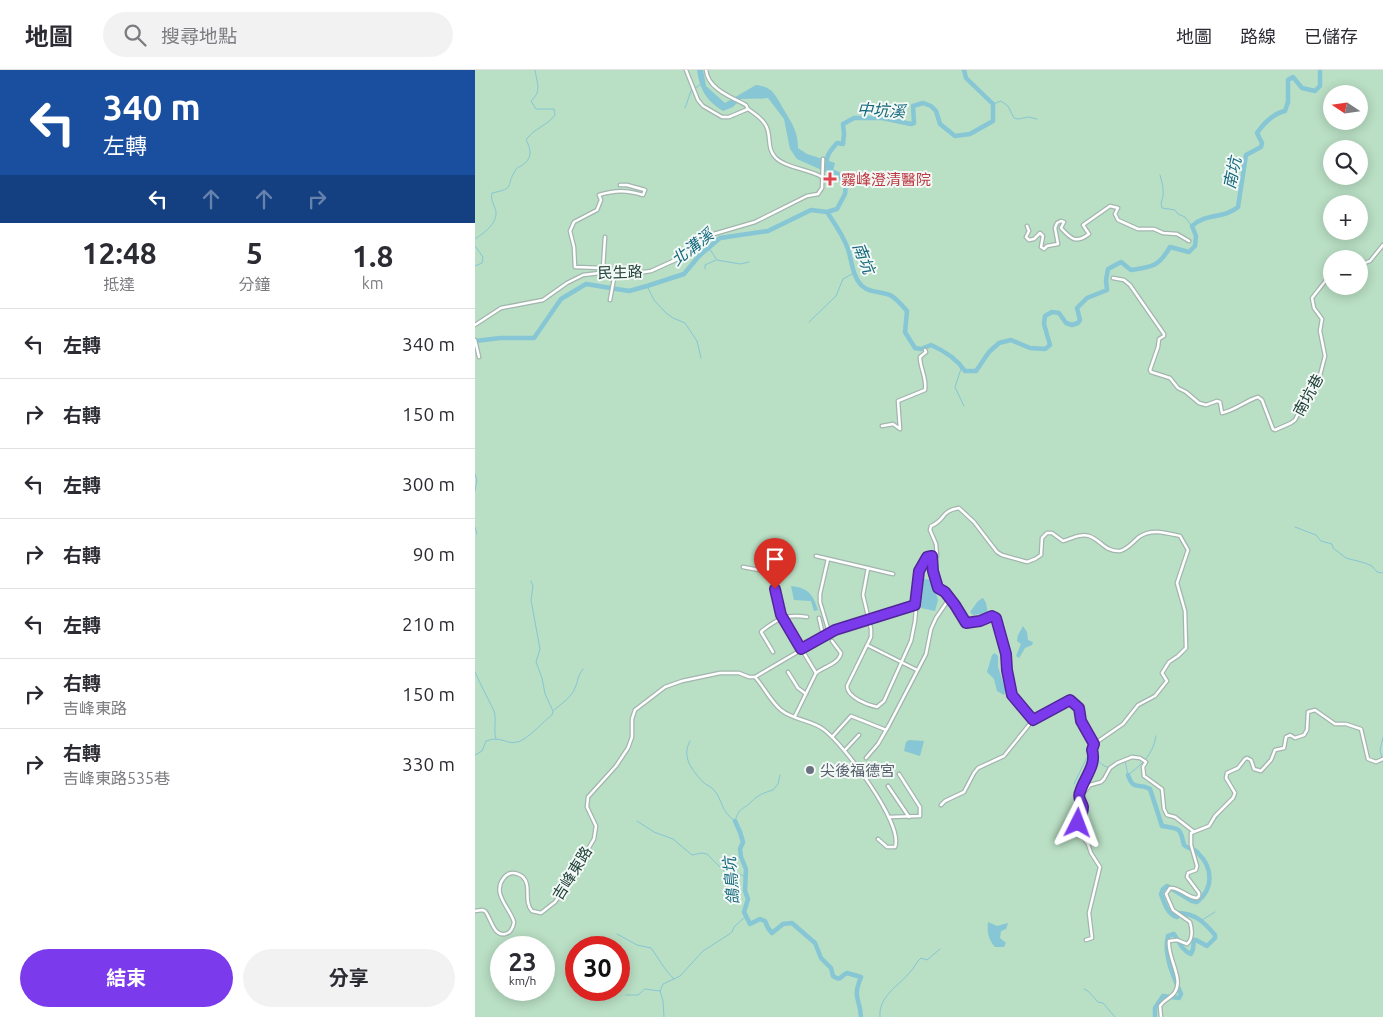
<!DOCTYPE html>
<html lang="zh-TW">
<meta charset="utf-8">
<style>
:root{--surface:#fff;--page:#f2f2f3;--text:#2b2b33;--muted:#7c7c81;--line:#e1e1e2;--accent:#7c3aed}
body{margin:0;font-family:Ubuntu,"Noto Sans TC",sans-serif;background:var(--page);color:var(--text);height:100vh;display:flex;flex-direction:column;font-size:19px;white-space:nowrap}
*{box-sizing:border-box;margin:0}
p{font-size:16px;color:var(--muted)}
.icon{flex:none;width:28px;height:28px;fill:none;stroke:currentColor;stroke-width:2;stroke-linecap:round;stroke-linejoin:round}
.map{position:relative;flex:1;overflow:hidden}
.details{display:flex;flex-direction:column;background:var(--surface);width:475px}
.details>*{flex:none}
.top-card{background:#1a4fa0;color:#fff;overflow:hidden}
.needle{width:32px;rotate:283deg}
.tools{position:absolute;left:848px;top:15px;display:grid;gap:10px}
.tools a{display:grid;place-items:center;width:45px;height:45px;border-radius:50%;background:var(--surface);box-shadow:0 2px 12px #0003;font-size:25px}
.speed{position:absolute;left:15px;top:866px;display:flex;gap:10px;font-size:25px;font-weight:700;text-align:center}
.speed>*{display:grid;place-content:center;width:65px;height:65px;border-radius:50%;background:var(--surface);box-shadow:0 2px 12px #0003;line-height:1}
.speed small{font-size:12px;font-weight:400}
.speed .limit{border:8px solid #d22;background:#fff;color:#111}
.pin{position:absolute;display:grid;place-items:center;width:42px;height:42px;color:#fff;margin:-51px -21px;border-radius:50% 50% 50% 0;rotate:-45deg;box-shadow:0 0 5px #0007}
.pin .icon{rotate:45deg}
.me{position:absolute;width:55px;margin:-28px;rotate:3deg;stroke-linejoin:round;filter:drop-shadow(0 0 4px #0008)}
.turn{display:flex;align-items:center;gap:18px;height:105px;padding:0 20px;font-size:22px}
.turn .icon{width:65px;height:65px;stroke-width:2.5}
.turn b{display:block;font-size:35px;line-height:42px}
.lanes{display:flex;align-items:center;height:48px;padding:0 20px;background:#0003;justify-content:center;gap:25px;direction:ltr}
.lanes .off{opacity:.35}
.eta{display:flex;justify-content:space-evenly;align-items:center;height:85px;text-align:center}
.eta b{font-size:30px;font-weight:700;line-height:35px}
.action{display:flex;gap:10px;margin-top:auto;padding:10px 20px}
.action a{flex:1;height:58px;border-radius:30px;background:var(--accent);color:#fff;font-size:20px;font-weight:700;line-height:58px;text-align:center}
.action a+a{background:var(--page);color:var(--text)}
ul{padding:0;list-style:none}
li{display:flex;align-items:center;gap:15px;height:70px;padding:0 20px;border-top:1px solid var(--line)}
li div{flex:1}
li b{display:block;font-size:19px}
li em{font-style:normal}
header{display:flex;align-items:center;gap:30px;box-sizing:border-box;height:70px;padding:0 25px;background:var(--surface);border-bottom:1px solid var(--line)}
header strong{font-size:24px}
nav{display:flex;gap:28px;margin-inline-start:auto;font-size:18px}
.search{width:350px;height:45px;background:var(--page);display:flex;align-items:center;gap:12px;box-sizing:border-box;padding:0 18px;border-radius:28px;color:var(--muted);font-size:19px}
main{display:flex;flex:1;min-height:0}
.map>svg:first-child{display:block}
</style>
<header>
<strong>地圖</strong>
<div class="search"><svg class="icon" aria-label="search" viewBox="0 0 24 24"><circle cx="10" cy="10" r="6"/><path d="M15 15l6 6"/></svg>搜尋地點</div>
<nav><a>地圖</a><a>路線</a><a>已儲存</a></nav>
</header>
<main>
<section class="details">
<div class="top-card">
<div class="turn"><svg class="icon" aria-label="left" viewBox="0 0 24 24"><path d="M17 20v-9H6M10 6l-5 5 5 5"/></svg><div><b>340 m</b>左轉</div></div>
<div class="lanes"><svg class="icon" aria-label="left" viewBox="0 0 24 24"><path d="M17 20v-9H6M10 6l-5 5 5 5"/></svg><svg class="icon off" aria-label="ahead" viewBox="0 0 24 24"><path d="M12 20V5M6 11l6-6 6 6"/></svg><svg class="icon off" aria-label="ahead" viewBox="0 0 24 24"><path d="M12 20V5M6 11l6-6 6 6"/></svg><svg class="icon off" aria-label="right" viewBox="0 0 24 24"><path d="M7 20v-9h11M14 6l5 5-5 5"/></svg></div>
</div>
<div class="eta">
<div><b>12:48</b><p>抵達</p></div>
<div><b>5</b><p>分鐘</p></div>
<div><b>1.8</b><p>km</p></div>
</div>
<ul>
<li><svg class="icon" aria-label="left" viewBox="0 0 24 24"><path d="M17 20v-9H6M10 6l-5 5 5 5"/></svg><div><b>左轉</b></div><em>340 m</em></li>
<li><svg class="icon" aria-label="right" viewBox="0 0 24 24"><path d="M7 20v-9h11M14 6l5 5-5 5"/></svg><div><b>右轉</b></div><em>150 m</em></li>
<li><svg class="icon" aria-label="left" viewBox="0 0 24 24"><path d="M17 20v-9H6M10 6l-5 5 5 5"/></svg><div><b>左轉</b></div><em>300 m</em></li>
<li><svg class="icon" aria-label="right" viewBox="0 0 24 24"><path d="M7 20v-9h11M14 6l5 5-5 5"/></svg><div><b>右轉</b></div><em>90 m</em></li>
<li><svg class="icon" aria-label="left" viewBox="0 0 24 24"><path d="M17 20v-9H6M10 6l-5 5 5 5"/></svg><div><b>左轉</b></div><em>210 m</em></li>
<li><svg class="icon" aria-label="right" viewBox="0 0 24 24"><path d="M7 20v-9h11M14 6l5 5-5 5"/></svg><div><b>右轉</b><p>吉峰東路</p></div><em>150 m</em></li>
<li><svg class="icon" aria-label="right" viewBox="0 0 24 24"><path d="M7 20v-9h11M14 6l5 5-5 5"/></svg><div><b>右轉</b><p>吉峰東路535巷</p></div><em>330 m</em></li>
</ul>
<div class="action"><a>結束</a><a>分享</a></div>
</section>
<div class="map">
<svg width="908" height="947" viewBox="0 0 908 947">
<rect width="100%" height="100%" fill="#e1ede8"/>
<!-- green -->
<path fill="#b9dfc4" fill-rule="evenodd" d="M0 0H908V947H0ZM856 24H884V51H856ZM856 79H884V106H856ZM856 134H884V161H856ZM856 189H884V216H856ZM26 878H69V920H26ZM101 878H144V920H101Z"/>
<!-- water -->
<g fill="#86c6d5">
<path d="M222 0H228L231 16 250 33 281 15C299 17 301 27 309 40 317 53 323 62 323 78L332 84 360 93 358 101 351 102 322 89 315 79 309 49 293 28 266 29 258 37 248 41C231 30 225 20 222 0Z"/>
<polygon points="449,509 457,510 463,530 460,541 446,538"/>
<path d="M316 516C333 518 338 524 343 540L339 541 336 531 319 530Z"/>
<polygon points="508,528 511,533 513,543 498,545 495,542 503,531"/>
<polygon points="548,556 552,562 553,570 558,572 557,575 550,578 544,588 541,586 546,574 542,571 543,565"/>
<polygon points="520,583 523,586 523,597 531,621 529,625 522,621 519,609 512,602 517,585"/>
<polygon points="434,670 449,671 445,686 429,681 431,672"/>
<path d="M513 852 522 856 533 853 531 859 526 861 525 868 531 873 529 877H520C513 869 512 861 513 852Z"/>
</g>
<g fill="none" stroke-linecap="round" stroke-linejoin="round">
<!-- stream -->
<g stroke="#86c6d5" stroke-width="1">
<polyline points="518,34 526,31 533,36 539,48 543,49 554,47 562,49"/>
<polyline points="210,38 216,21 225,15"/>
<path d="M685 105C688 115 690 124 686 133L687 138 700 140 703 144 710 147 717 156"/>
<path d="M0 169C9 163 22 154 21 142 20 135 15 131 17 123 41 118 30 117 40 101 42 97 42 98 46 96 57 89 57 81 51 70 59 58 72 56 80 45L79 39H61L56 31C67 21 62 14 60 0"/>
<polyline points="0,176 8,187 7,193 0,196"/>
<polyline points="234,178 242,190 265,194 274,192"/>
<polyline points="230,199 230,195 241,190"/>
<polyline points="172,216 179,230 190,242 198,248 210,253 222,271 226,288"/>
<polyline points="334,252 361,226 368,209 379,203"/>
<polyline points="487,296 480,317 489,336"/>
<polyline points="0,404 2,410 0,421"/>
<polyline points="0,457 2,464"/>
<polyline points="820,457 841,465 846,471 857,474 858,478 871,488 890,493 897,496 902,502 908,503"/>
<path d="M0 602C6 616 13 628 19 641 22 650 18 660 21 669"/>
<path d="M79 640C86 634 97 627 100 618 104 609 101 609 108 599"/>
<path d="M215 671C206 687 217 700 228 712 231 715 235 716 238 719 248 729 245 741 260 751 265 736 267 741 276 732 283 725 288 723 298 720L303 714 305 705"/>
<path d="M0 685 7 681 11 671C26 665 31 675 42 672 51 671 69 651 77 645L78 641 70 624 67 608 61 592 65 579 56 530 58 516 56 511"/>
<polyline points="907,688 905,680 908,667"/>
<path d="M599 714 612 687 619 684H620C622 691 630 700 639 697 642 696 646 693 650 691L653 705C667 694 678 685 681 666"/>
<polyline points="162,751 179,762 198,769 217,785 227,783 232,784 250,802 255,800 269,806 271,811"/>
<polyline points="736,755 749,739"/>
<polyline points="717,772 719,780"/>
<polyline points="727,850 740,842"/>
<path d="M142 864 162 875 176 878C184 889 189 899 199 909"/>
<polyline points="609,919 613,921 623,932 628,933 640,947"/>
<polyline points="151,925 163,925 170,919 185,921"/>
<polyline points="189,947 188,931 185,921 188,914 205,906 228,881 253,865 257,862 259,857 270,847"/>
<path d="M405 947C403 926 424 916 436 901 440 897 441 892 446 888L452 890 465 879"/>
</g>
<!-- river -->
<g stroke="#86c6d5" stroke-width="4.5">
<path d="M352 97C350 86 355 81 362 73L368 74 369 64 368 54 379 48H407L436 54 439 53 438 36 448 33 456 36 461 41 465 54 480 66 495 64 518 51V34L491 8 489 0"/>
<path d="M352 142C360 154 368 165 373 179 377 191 377 205 386 215 394 223 405 221 415 225 422 229 427 235 432 241L430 262 440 278 446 279 456 275C470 281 481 288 490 301H501L514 282 524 273 536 270 555 278 570 279 575 275 569 254 570 246 577 242 584 243 591 253 597 255 603 253 605 250 602 238 612 228 632 220 631 210 633 199 646 192 656 200C678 197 684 196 695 177L714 182 720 176 721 166 717 156C730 143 749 149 763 137L771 85 786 77 787 73 782 63C789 53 797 44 810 41L813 32V10L818 7 827 18 840 21 845 16V0"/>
<polyline points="0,271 25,268 59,268 86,229 111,214 154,221 172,216 209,204 224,186 245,168 293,161 336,140 352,142 362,139 370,124 371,115 363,104 354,100"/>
<path d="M653 705C659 722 663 712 675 719L687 756C705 759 705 757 709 775 713 779 719 778 723 783 738 798 739 818 722 832L717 831 692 816 688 819 686 824C689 832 692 844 702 847L704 843C721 844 729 852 740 865V868L732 876 721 870H719L718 879 716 884C707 881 704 871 699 864L693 866C688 884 699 908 706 924L704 928 688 926 680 938V947"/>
<path d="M260 751 265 762 268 772 265 779 266 787 271 799 270 821 273 829 269 842 275 854 285 849 290 851 293 858 297 863 308 854 317 853 340 873 346 888 356 898 358 906C366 912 365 906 372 903L386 907C377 929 385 927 386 947"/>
</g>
<defs>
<g id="minor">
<path d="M211 0 223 30 228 36 247 47H254L273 39C279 43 290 51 292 58 296 68 292 78 300 87 310 98 334 99 347 107"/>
<path d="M231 0C233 19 256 27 271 35L273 39"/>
<polyline points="343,124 347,118 348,89"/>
<path d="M552 156 554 161 551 167 554 170 559 169 565 163 568 166 566 177 569 179 572 176 583 174 580 158 582 153 586 151 589 152 586 158C596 169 601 174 614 164L608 155 635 136 643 138 640 144 643 150 663 159H679L688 163 702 164 714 171"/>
<polyline points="884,195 895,191 908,175"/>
<polyline points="128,198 130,167"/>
<path d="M133 202 128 198 100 197 99 177 95 161 99 152 122 140 126 130 124 125C140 120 152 120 168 125L170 120 152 115H145"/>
<path d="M638 208 649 210 655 215 689 264V266L684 269 683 277 675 300 676 302 695 308 703 318 711 322 724 333 731 335 742 331 745 332 747 343C761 340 770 331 783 327L787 330 798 359 800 360 816 353 820 350 831 329 843 313 850 286 845 261 847 249 839 238 837 228 852 209 856 206"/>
<polyline points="135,230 140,203"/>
<polyline points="0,270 4,287"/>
<path d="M407 356 418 354 425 359 423 331 450 320C452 307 445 299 445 287L451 282 450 280"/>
<polyline points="341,486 418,504"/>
<path d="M457 486H462L461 474 455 460 456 456C471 450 465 441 484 438L499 452 522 482 527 485 552 492 560 489 566 485 567 468 572 463H577L588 471C596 469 605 463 614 466 626 470 630 482 645 481 653 479 658 472 664 467 676 458 692 463 705 466L713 480 702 513 710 541 711 578 703 586 694 592 687 603 692 611 680 626 663 635 648 654 619 674 617 680 619 687 609 714 604 722V728L608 738 603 753 604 762 613 774 616 783 625 797 614 843 617 868 611 870"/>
<polyline points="353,489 345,524 345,532 354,562"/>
<polyline points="268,497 295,502 299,505 301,510 301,527 306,545 341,603"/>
<path d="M393 498 388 525 396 559V567L372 616C372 627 392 635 402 637L409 631 436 571 440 551 444 501C447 494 449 488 457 486L458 501 463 518 470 522 480 535 491 553 505 551 517 546 521 548 531 584 532 600 537 625 558 650"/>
<polyline points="344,548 348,565"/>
<polyline points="392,575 442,600"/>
<path d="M298 582 286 562 288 560C304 548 311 544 332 547"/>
<polyline points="313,602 323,618 331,624"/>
<path d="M280 607C289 617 296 632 306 640 318 650 336 650 348 659 368 673 429 754 420 777H412L403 769"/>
<path d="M320 646 341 603C348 597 364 594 366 583L357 571"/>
<polyline points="357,667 376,646 411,660"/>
<polyline points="370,680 384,665"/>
<polyline points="391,688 403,674 414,655 451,584 456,559 461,548 474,529"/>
<polyline points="413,716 434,747"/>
<polyline points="605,727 615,715 626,712 629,709 635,698 642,693 657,687 665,688 671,692 668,697 669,706 687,719 689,739 692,745 700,747 718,761"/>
<polyline points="466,735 470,731 489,722 499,703 503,698 529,686 558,650 595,630 604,638 606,651 619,674"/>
<polyline points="414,747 445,746 445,737 424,704"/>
<path d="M0 841 7 840 10 841C16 848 18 866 30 864 36 863 38 858 39 852 35 838 17 824 28 809 30 806 33 803 38 803 41 803 46 805 48 807 57 816 48 831 57 841L66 843 80 832 89 820 119 769 121 756 112 737 113 727 141 696 153 678 157 667V649L160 640 190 617 207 611 245 603H264L274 607H280L360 560 440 535"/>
<path d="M686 947 685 936C689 930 696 928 700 922 709 909 692 887 694 871L702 870 712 874C718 869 717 859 715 852L698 840 691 824 695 818C705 817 712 828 722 828L724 826V823L712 807 713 803 721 800 722 796 716 775V763L734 756 740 746 758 728 760 723 751 708 752 703 763 698 770 689 772 688 776 690 779 699 786 701 796 690 800 680 809 678 811 667 815 665 820 668 829 665 832 660 833 642 840 640 860 654H871L886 659 893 689 901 692 908 689"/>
</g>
<polyline id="tertiary" points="0,255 26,238 68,230 92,213 108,205 133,202 156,204 176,201 207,187 232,166 280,152 332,126 343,124"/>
</defs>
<!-- minor casing -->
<use href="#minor" stroke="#a3b5af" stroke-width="5"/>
<!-- tertiary casing -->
<use href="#tertiary" stroke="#a3b5af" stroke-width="5"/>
<!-- minor -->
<use href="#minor" stroke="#fff" stroke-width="2.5"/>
<!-- tertiary -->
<use href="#tertiary" stroke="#fff" stroke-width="2.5"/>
</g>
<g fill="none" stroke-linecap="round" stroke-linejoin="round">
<defs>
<path id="route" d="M300 519 306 545 326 579 360 560 440 535 444 501 452 487 457 486 458 501 463 518 470 522 480 535 491 553 505 551 517 546 521 548 531 584 532 600 537 625 558 650 595 630 604 638 606 651 619 674 617 680C622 695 609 708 605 722 602 728 607 732 608 737 608 742 605 749 603 753"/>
</defs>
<!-- route casing -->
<use href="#route" stroke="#51269a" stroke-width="12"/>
<!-- route -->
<use href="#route" stroke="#7c3aed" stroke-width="9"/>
</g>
<!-- markers -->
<path fill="#e0444e" stroke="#f2f9f6" stroke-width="2" d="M352.5 101.5h5v5h5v5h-5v5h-5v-5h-5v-5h5z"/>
<circle fill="#6b7280" stroke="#f2f9f6" stroke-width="2" cx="335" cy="700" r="5"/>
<g text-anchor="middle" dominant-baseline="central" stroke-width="4" stroke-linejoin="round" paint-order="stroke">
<!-- health labels -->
<g font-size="15" fill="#be3a42" stroke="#f2f9f6" text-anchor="start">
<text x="366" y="109">霧峰澄清醫院</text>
</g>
<!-- street labels -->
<g font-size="15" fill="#203f37" stroke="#f2f9f6">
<text transform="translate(145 202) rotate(-2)">民生路</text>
<text transform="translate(833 325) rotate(-61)">南坑巷</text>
<text transform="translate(97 803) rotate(-58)">吉峰東路</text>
</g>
<!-- worship labels -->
<g font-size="15" fill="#5b616d" stroke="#f2f9f6" text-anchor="start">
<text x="345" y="700">尖後福德宮</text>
</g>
<!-- water labels -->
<g font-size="16" font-style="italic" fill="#17697e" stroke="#f2f9f6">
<text transform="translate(406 40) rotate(3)">中坑溪</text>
<text transform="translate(757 103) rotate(-78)">南坑</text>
<text transform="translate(217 177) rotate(-38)">北溝溪</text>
<text transform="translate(389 188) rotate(68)">南坑</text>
<text transform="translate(256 811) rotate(-95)">鴿鳥坑</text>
</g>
</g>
</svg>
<div class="tools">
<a><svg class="needle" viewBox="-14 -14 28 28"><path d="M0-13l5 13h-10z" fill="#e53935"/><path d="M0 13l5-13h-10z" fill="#7c7c81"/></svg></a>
<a><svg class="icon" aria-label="search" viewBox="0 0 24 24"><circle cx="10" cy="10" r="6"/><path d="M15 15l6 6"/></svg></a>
<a>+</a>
<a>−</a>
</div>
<div class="speed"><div>23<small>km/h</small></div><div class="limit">30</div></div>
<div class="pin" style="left:300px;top:519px;background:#d93025"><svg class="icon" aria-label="arrive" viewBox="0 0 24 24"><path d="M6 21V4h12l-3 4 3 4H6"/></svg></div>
<svg class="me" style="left:603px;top:753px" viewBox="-20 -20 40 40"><path d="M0-17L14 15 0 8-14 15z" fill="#7c3aed" stroke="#fff" stroke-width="4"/></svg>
</div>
</main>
